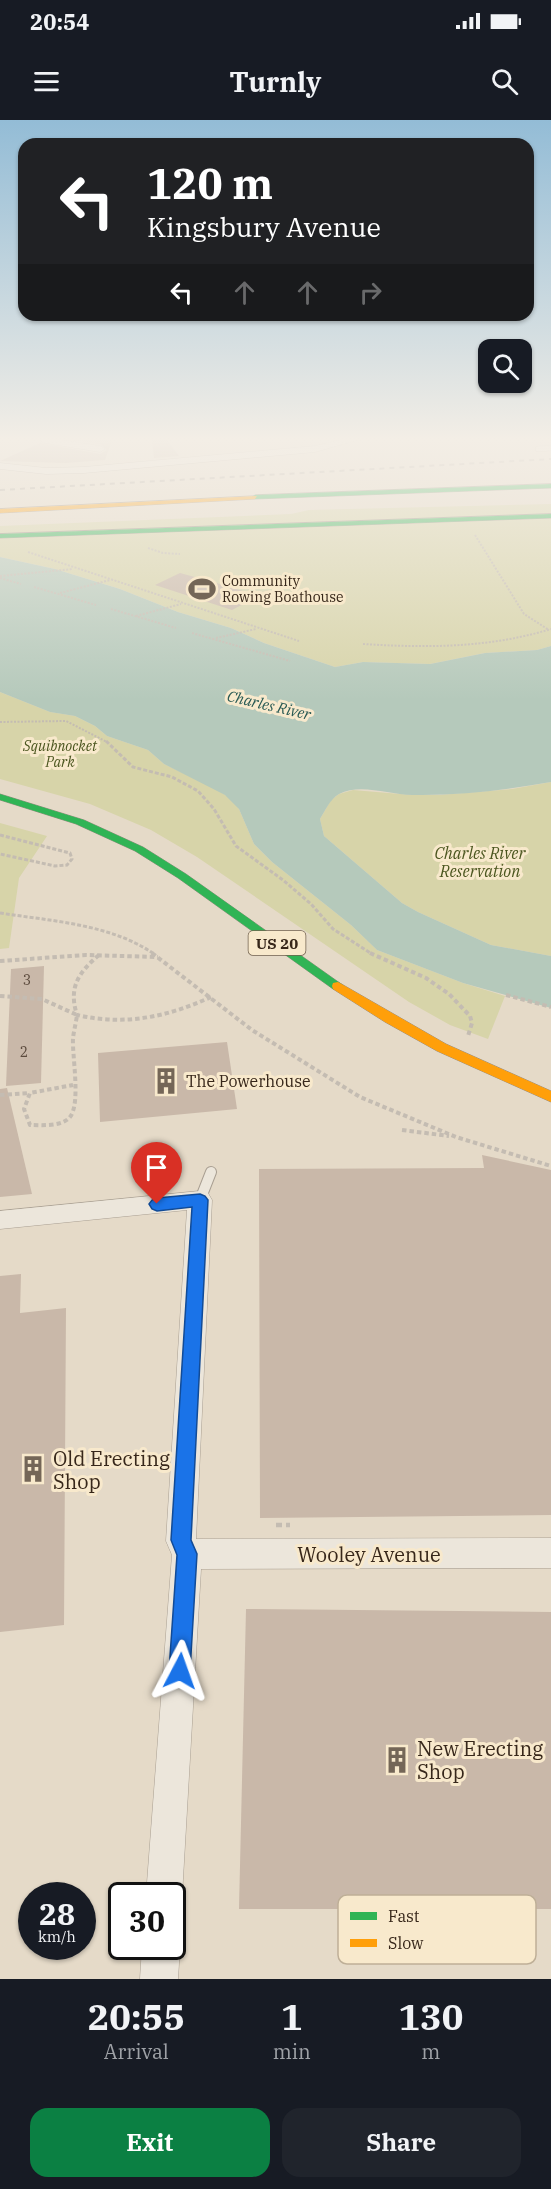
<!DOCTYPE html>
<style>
:root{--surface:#171b24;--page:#20242c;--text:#f1f3f6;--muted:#9ea1a6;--accent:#0b8043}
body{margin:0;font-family:"IBM Plex Serif",serif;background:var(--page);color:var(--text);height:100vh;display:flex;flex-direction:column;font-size:22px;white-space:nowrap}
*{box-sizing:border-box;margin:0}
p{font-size:20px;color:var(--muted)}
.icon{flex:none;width:33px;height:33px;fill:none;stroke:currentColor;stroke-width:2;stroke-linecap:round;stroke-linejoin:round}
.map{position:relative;height:1859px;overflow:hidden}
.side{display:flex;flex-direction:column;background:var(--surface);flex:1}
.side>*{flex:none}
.guide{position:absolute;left:18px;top:18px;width:516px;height:183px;border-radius:18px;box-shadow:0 2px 4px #0004;background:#202124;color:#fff;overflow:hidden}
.buttons{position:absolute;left:478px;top:219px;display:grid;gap:12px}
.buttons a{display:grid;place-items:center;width:54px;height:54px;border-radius:12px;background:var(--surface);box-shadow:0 2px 4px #0004;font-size:30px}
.speed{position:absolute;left:18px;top:1762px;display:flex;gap:12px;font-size:30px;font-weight:700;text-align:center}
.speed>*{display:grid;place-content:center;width:78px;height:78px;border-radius:50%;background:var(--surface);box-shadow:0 2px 4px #0004;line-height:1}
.speed small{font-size:15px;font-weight:400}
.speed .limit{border:3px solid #111;border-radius:9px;background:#fff;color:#111}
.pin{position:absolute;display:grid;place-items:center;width:51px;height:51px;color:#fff;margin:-62px -26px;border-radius:50% 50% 50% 0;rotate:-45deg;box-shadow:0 0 6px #0007}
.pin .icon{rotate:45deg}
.me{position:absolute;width:66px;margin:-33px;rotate:4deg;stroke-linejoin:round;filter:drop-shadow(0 0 4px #0008)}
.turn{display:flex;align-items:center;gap:21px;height:126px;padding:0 30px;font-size:27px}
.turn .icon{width:78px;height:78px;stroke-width:2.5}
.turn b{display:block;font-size:42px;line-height:51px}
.lanes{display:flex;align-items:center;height:57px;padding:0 30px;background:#0003;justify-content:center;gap:30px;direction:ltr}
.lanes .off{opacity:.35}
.eta{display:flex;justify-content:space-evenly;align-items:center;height:102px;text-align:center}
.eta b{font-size:36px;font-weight:700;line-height:42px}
.primary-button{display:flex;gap:12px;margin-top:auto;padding:12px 30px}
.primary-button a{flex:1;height:69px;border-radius:18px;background:var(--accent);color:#fff;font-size:24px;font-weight:700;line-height:69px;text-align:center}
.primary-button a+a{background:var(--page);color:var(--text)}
.status{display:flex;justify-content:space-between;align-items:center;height:42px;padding:0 30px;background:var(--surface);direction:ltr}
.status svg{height:16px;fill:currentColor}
header{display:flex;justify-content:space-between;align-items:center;height:78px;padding:0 30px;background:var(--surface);font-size:27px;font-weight:700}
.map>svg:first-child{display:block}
</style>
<div class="status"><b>20:54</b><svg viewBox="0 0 49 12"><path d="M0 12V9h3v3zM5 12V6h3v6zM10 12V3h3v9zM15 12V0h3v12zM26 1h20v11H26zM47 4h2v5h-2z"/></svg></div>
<header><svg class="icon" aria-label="menu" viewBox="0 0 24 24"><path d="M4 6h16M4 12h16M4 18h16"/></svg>Turnly<svg class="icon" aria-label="search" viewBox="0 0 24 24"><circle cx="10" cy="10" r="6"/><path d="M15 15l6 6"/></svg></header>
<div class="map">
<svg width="551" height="1859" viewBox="0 0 551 1859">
<rect width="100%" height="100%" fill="#e5dac8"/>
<!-- green -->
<g fill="#d7d4a9">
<polygon points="551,384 551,526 537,530 485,533 430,544 363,542 335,547 264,523 231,508 178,492 120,469 55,449 0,437 0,406 291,394 309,390"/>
<polygon points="0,572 50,592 75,596 95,606 107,616 148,630 164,644 216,669 233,680 239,689 254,724 272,742 351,805 377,830 463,863 505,876 488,919 450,905 409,882 197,737 151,710 90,684 0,659"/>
<polygon points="551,662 551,836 491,825 418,792 402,783 324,716 320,699 331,680 339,674 353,670 412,675 439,675 512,669"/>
<polygon points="0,703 47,716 19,758 9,828 0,829"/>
</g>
<!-- water -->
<path fill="#b5c9bb" d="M0 437 55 449 120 469 178 492 231 508 264 523 335 547 363 542 430 544 485 533 537 530 551 526V662C506 670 459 676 412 675 389 675 361 663 339 674 330 679 325 691 320 699L324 716 402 783 418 792 491 825 551 836V888L463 863 377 830 351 805 272 742 254 724 239 689 225 675 164 644 148 630 107 616 95 606 75 596 50 592 0 572Z"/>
<!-- building -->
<g fill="#c9b8a9">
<polygon points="74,320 112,320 105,340 65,343 0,341 40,323 100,334 107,330 100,324"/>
<polygon points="152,320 167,320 179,336 154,338"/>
<polygon points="180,453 213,462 259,476 232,490 155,465"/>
<polygon points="44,846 41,963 6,966 11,849"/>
<polygon points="227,922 237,989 100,1002 98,933"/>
<polygon points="7,968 32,1074 0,1077 0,969"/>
<polygon points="482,1035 551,1050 551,1395 260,1398 259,1049 484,1048"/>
<polygon points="21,1154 20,1193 66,1188 64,1505 0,1512 0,1156"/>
<polygon points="246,1489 551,1492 551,1789 239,1789"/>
</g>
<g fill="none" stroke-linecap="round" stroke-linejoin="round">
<defs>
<polyline id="lane-far1" points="538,329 551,328"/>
<polyline id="lane" points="200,1080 211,1052"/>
<g id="street">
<polygon points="40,320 61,320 100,326 105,329 100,332 45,323"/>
<polygon points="341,320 357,320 315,332 84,353 46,354 0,349 0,343 46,348 84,347 315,326"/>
<polygon points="200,1071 208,1073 212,1080 196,1419 551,1418 551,1448 201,1449 182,1776 177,1789 172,1791 172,1776 146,1776 172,1435 166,1421 187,1090 0,1109 0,1091"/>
<polygon points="172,1813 180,1827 178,1859 140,1859 142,1827 172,1827"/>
</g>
<g id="fast">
<polygon points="551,364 551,368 255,379 252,377 255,375"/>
<polygon points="551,394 551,398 0,418 0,414"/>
<polygon points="0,674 84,700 143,727 186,754 344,866 338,870 333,869 178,758 135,731 76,704 0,680"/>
</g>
<g id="slow">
<polygon points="257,376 255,379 0,393 0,389"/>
<polygon points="338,862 446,924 551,971 551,982 437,931 385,902 333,869 332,866 333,863"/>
</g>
</defs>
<!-- lane-far1 casing -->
<use href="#lane-far1" stroke="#a99f92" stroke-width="6"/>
<!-- lane casing -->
<use href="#lane" stroke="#a99f92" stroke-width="12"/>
<!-- street casing -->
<use href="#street" stroke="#a99f92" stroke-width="1"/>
<!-- fast casing -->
<use href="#fast" stroke="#998e82" stroke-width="1"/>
<!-- slow casing -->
<use href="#slow" stroke="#998e82" stroke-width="1"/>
<!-- path-far3 -->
<g stroke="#c4bcb2" stroke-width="2" stroke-dasharray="2 1.5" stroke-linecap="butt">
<polyline points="475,415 524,494 549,510"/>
<polyline points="148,428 163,433 180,434"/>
<polyline points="28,432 299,521"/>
<polyline points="0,456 73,449"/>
<polyline points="0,458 21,464"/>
<polyline points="34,467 96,485"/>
<polyline points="60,473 110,460"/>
<polyline points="111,489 176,508"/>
<polyline points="136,496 181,484"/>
<polyline points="192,513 290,541"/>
<polyline points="216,518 256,509"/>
<path d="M363 524C427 528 489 528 551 509"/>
<polyline points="0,602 66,601 107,622"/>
</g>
<!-- path-far2 -->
<g stroke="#c4bcb2" stroke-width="3" stroke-dasharray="4 2" stroke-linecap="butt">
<polyline points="106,621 133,647 172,657 198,671 214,689 236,726 283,760 311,784 333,809 372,834"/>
<polyline points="0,715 70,733 72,739 67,745 55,746 0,734"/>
<path d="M0 793C51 801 111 804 154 834"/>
</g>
<!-- path-far1 -->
<g stroke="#c4bcb2" stroke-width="4" stroke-dasharray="4.5 3" stroke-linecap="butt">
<polyline points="152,833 252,910 360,977 456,1017 551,1046"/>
<polyline points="370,833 426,858 449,874 470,896 472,903 468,916"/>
<path d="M99 835C79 852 68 867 77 895 125 906 167 897 211 877"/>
<polyline points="0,841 86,835 158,837"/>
<polyline points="506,875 551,887"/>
<path d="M0 876 42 879 77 895C76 903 74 910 73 918 72 936 81 983 70 997 62 1007 42 1005 30 1005L24 989 30 973 73 965"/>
<polyline points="0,975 30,973"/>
<polyline points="402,1010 449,1016"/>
</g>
<!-- path -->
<polyline stroke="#c4bcb2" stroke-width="4.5" stroke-dasharray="6 4" stroke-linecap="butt" points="276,1405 290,1405"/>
<!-- lane-far1 -->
<use href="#lane-far1" stroke="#ece6db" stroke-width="5"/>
<!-- lane -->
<use href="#lane" stroke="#ece6db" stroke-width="10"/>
<!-- street -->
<use href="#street" fill="#ece6db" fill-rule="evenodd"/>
<!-- fast -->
<use href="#fast" fill="#30b455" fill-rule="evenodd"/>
<!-- slow -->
<use href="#slow" fill="#ff9f0a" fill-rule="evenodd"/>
<!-- rail -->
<polyline stroke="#aba49b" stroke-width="2" stroke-dasharray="5 5" stroke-linecap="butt" points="0,370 551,339"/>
</g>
<!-- sky -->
<linearGradient id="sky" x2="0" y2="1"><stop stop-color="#93bcd6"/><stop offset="0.55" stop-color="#f3eee6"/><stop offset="1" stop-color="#f3eee6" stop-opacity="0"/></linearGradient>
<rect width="551" height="580" fill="url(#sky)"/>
<!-- route -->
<polygon fill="#1a73e8" stroke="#114b97" stroke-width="1.5" points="200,1074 205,1076 208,1080 191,1420 197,1434 190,1551 187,1559 180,1562 172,1559 169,1551 177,1435 171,1420 192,1087 157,1091 152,1089 149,1084 152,1080 157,1078"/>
<!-- icons -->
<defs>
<symbol id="stadium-bare" viewBox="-9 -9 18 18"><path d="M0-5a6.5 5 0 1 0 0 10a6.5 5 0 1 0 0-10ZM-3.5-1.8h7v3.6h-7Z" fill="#746657" stroke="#f8e9cc" stroke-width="2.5" paint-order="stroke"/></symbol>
<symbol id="building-bare" viewBox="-9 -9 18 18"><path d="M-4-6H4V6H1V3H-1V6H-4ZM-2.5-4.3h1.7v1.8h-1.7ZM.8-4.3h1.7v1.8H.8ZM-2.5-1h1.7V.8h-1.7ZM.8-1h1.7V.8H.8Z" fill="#746657" stroke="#f8e9cc" stroke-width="2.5" paint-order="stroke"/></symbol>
</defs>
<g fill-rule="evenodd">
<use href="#stadium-bare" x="183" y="450" width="38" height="38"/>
<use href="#building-bare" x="147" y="942" width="38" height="38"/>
<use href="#building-bare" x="14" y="1330" width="38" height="38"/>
<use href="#building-bare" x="378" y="1621" width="38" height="38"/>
</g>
<g text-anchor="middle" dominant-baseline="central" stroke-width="6" stroke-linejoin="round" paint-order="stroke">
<!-- far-poi labels -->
<g font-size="14" fill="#37271a" stroke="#f8e9cc" text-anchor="start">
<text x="222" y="461">Community<tspan x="222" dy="16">Rowing Boathouse</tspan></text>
</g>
<!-- far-park labels -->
<g font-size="14" font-style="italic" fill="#4b561f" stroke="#f8e9cc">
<text x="60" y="626">Squibnocket<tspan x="60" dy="16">Park</tspan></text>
</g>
<!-- number labels -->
<g font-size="14" fill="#5c4b3e">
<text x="27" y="860">3</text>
<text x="24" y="932">2</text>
</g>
<!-- far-water labels -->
<g font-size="15" font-style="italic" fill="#285953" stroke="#f8e9cc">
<text transform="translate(269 585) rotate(13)">Charles River</text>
</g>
<!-- shield labels -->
<rect fill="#f8e9cc" stroke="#71614f" stroke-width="1.5" x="248.5" y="811" width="57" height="24" rx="4.5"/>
<g font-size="15" font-weight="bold" fill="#37271a">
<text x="277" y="823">US 20</text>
</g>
<!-- park labels -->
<g font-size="16" font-style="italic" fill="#4b561f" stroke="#f8e9cc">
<text x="480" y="733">Charles River<tspan x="480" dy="18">Reservation</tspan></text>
</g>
<!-- poi labels -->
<g font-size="16" fill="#37271a" stroke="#f8e9cc" text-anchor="start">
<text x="186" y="961">The Powerhouse</text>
</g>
<!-- near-poi labels -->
<g font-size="20" fill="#37271a" stroke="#f8e9cc" text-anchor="start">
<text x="53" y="1338">Old Erecting<tspan x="53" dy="23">Shop</tspan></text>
<text x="417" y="1628">New Erecting<tspan x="417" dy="23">Shop</tspan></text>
</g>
<!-- near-street labels -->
<g font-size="20" fill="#37271a" stroke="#f8e9cc">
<text x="369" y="1434">Wooley Avenue</text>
</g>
</g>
<!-- legend -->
<rect x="338" y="1775" width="198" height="69" rx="9" fill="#f8e9cc" stroke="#beaf97" stroke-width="1.5"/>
<rect x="350" y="1792" width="27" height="8" fill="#30b455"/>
<rect x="350" y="1819" width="27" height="8" fill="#ff9f0a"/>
<g font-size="16" fill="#37271a">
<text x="388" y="1802">Fast</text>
<text x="388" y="1829">Slow</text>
</g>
</svg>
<div class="buttons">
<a><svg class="icon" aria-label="search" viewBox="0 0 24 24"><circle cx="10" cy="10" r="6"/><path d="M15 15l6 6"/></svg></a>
</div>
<div class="speed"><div>28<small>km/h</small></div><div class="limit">30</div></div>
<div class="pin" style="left:157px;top:1084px;background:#d93025"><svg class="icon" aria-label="arrive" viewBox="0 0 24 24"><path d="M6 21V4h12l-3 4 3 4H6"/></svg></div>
<svg class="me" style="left:180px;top:1551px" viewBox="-20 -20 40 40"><path d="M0-17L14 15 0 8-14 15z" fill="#1a73e8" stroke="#fff" stroke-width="4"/></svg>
<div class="guide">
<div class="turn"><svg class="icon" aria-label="left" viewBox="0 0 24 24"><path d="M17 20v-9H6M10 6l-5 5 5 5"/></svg><div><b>120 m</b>Kingsbury Avenue</div></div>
<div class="lanes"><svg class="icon" aria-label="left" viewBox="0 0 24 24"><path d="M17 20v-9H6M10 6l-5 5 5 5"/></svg><svg class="icon off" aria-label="ahead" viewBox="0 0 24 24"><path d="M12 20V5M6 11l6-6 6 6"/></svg><svg class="icon off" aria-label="ahead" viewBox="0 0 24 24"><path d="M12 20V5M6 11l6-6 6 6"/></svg><svg class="icon off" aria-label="right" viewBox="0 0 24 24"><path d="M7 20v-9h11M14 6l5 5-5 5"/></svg></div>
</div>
</div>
<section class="side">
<div class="eta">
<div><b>20:55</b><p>Arrival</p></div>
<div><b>1</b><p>min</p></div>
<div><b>130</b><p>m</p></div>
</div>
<div class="primary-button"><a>Exit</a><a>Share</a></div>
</section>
